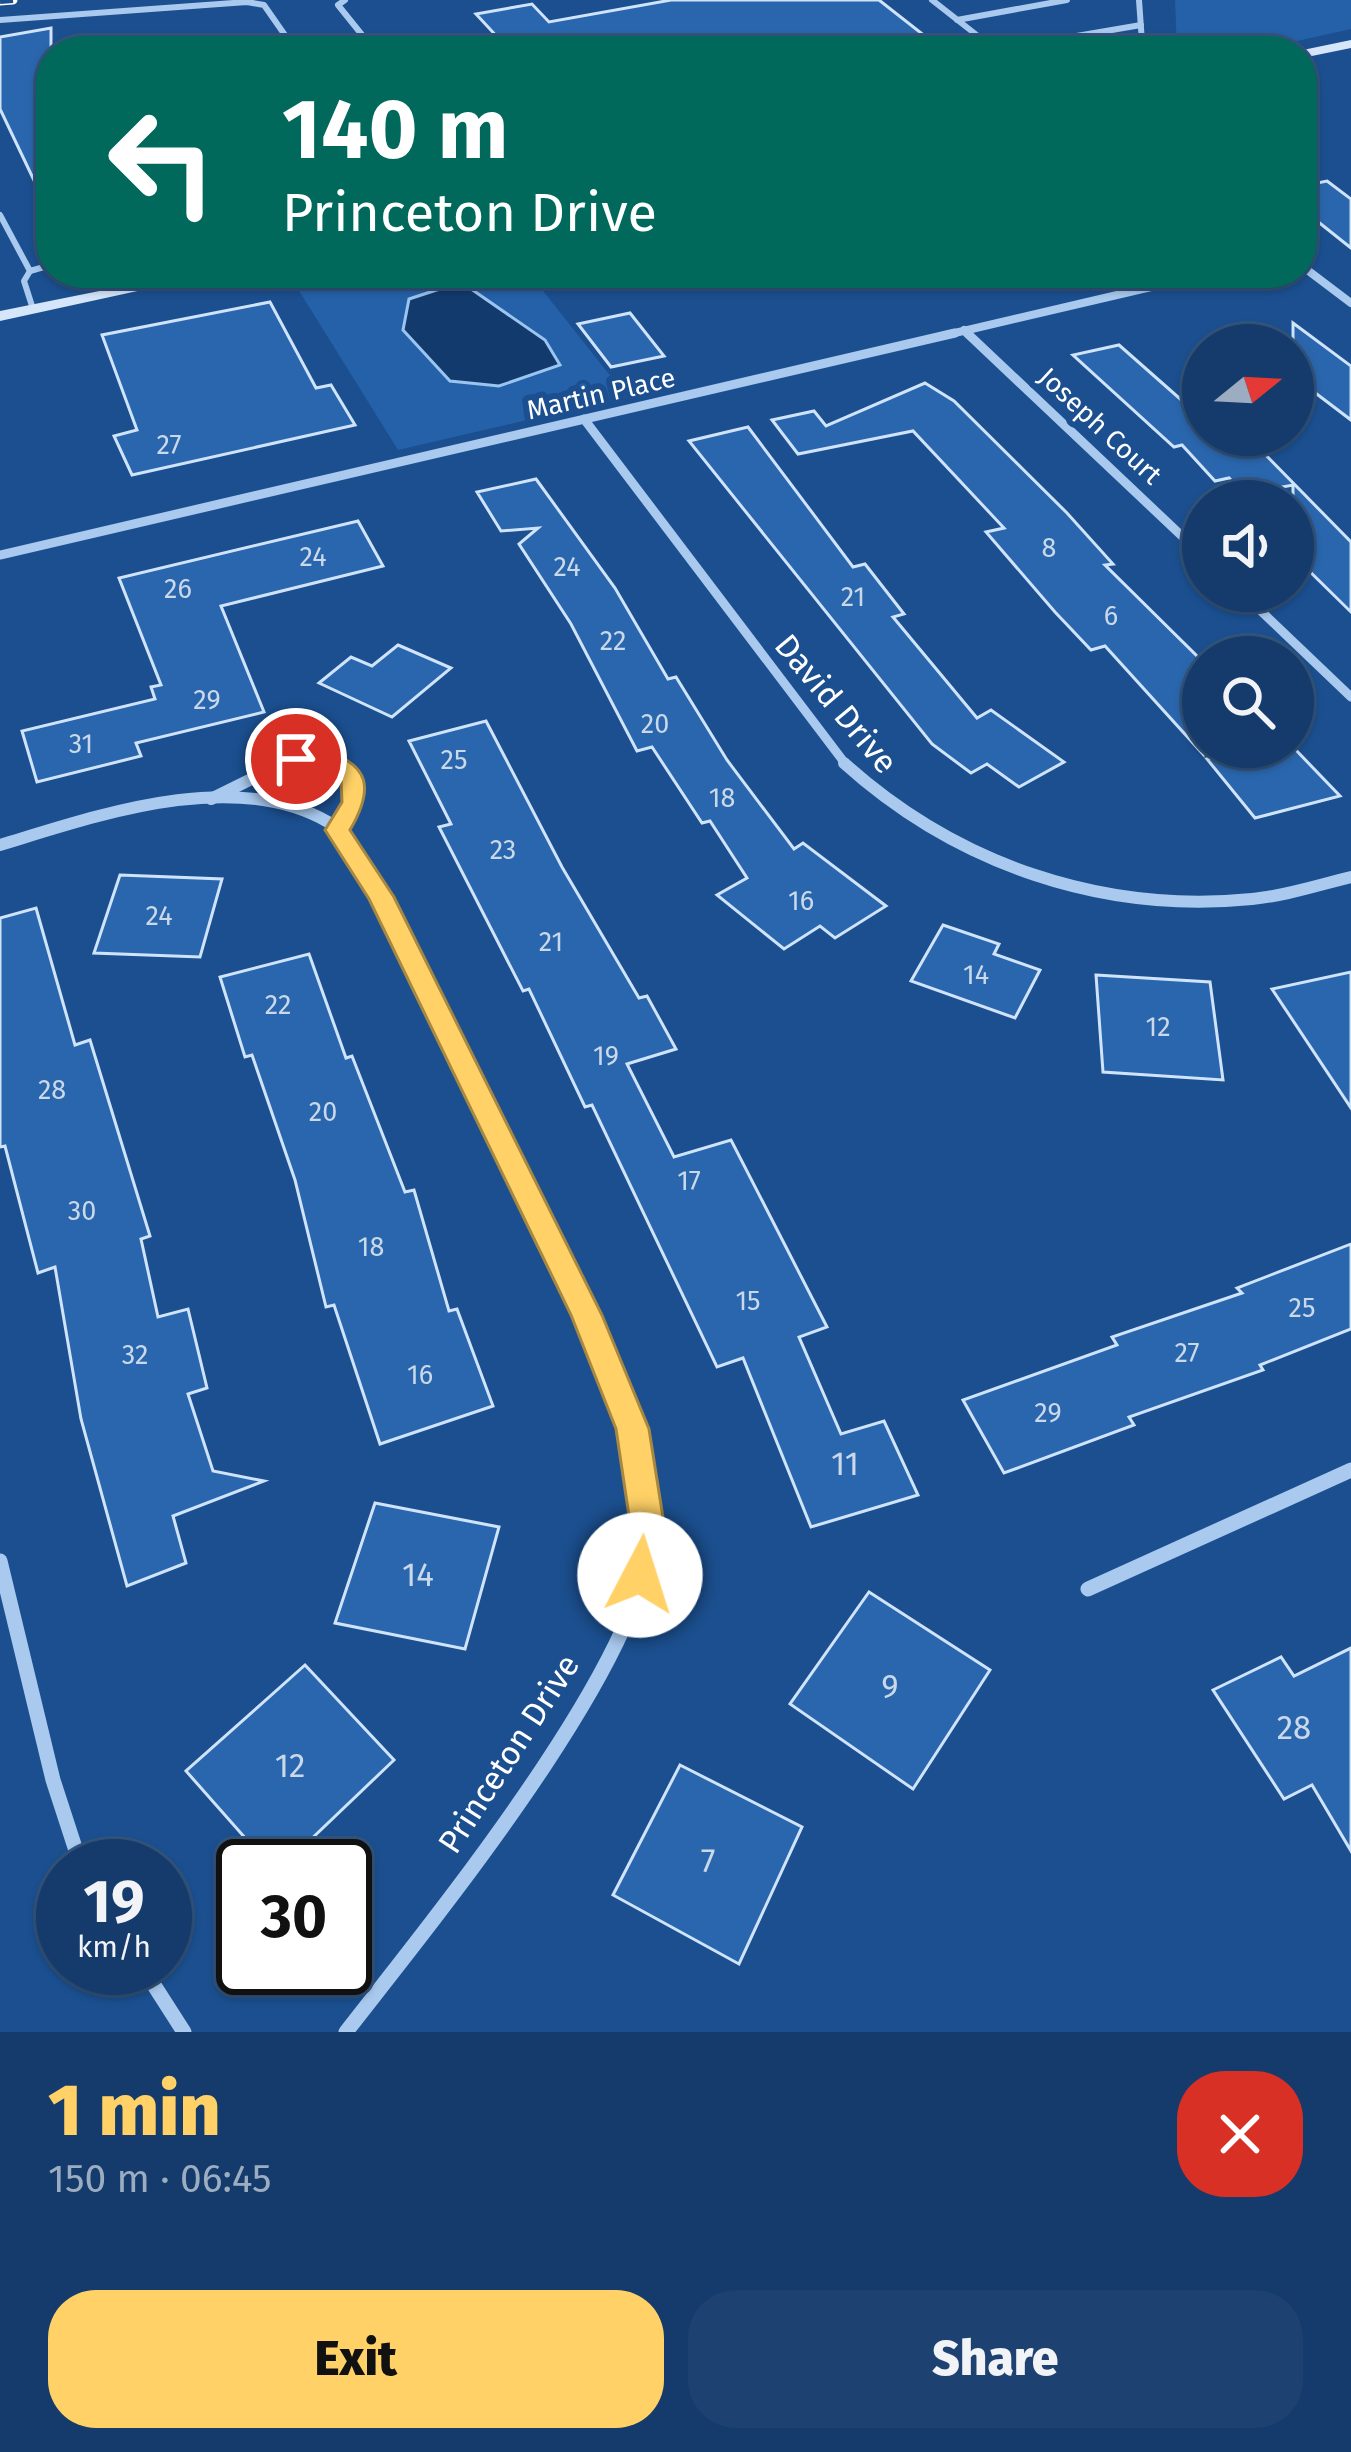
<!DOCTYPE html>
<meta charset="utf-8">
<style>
:root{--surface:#143b6b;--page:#1d4271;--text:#f1f3f6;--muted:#9dadc1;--line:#33557e;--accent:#ffd166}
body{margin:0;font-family:"Fira Sans",sans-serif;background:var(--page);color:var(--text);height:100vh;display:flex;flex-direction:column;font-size:45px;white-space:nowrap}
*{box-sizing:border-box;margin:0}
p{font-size:39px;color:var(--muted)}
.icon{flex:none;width:66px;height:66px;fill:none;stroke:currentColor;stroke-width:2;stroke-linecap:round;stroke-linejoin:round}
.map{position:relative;height:2032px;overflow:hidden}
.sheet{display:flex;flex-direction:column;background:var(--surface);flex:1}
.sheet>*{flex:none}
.top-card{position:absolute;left:36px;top:36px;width:1281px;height:252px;border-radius:48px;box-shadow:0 3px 9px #0004,0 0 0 3px var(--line);background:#00695c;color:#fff;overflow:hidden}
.needle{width:78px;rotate:72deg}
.fabs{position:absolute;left:1182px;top:324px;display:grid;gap:24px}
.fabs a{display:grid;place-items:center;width:132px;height:132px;border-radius:50%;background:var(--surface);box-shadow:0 3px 9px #0004,0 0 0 3px var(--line);font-size:60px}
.speed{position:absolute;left:36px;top:1839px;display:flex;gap:24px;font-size:60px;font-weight:700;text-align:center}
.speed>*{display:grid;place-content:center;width:156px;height:156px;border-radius:50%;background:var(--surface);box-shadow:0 3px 9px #0004,0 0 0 3px var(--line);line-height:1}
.speed small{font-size:30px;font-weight:400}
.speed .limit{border:6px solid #111;border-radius:18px;background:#fff;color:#111}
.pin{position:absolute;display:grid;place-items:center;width:102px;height:102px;color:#fff;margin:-51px;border:6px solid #fff;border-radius:50%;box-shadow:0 3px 12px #0007}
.me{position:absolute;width:132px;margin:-66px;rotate:5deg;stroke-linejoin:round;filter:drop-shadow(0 0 9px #0008)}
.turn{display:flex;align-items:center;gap:42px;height:252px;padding:0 48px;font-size:54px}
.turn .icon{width:156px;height:156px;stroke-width:2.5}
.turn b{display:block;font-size:84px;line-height:102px}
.round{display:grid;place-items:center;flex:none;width:126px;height:126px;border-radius:48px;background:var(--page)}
.head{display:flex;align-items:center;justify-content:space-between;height:204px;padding:0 48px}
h1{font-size:72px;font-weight:800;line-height:90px;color:var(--accent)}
.cta{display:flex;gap:24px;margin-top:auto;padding:24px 48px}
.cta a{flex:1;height:138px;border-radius:48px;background:var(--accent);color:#111;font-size:48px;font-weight:800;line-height:138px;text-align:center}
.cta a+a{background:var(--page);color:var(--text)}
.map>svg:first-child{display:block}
</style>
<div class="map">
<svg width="1351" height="2032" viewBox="0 0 1351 2032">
<rect width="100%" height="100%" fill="#1b4f8f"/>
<!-- green -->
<g fill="#2461a8">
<polygon points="1175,0 1351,0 1351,29 1252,51 1177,51"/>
<polygon points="288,273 529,273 627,397 398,450"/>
</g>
<!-- water -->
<polygon fill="#123a6d" stroke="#9cc4f0" stroke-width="3" points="461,282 545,340 560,365 499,386 450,381 403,330 409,299"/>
<!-- building -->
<g fill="#2a66ad" stroke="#cfe3fa" stroke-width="3">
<polygon points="671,0 879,0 944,51 502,51 502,42 476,14 532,4 549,22"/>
<polygon points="51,28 51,216 0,109 0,37"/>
<polygon points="1327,181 1351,199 1351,248 1302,209 1302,186"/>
<polygon points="270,302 316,388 331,385 355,425 132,475 114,436 137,430 102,335"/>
<polygon points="630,313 664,356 611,367 578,324"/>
<polygon points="1293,323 1351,366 1351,420 1293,376"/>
<polygon points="1119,345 1203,419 1203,435 1221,435 1233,445 1252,441 1351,542 1351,612 1293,555 1293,485 1244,494 1229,478 1215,481 1182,445 1174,447 1073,355"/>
<polygon points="925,383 954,401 1067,513 1113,564 1105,565 1203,662 1203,754 1105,646 1091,650 1055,612 986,532 1004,528 913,431 798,454 772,420 814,411 826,426"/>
<polygon points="748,427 853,567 865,564 904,614 893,617 977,718 991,710 1064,762 1019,787 987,764 971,773 932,744 689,441"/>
<polygon points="536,479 615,588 668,679 676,677 727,760 794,849 803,843 886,906 835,938 820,926 784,949 717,895 747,878 710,821 702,823 652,747 637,751 571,624 519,544 538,528 501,531 477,492"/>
<polygon points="358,521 383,566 221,606 264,712 136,743 141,756 37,782 22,731 155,699 151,687 161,685 119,578"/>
<polygon points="398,645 451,668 392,717 319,683 351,657 372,666"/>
<polygon points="486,721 562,867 639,998 647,996 676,1049 627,1064 674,1157 731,1140 827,1327 799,1337 841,1434 884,1421 918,1495 811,1527 743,1358 717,1367 592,1105 585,1107 529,989 523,991 439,827 451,824 409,741"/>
<polygon points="1257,747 1293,747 1340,796 1255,818 1207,759"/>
<polygon points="120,875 222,879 200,957 94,953"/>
<polygon points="36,908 75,1045 90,1040 150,1236 141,1239 158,1317 188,1309 207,1388 188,1394 213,1471 264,1481 173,1516 186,1563 127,1586 81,1419 55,1267 38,1273 5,1146 0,1147 0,918"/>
<polygon points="943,925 999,944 994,954 1040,970 1015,1018 911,981"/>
<polygon points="309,954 346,1058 352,1056 405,1192 414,1190 449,1311 457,1309 493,1406 380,1444 334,1305 326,1307 295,1180 252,1055 245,1057 220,977"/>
<polygon points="1351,972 1351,1108 1272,989"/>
<polygon points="1096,975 1210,982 1223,1080 1103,1072"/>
<polygon points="1351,1244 1351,1329 1260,1365 1263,1370 1129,1417 1134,1425 1004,1473 963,1400 1117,1345 1112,1337 1242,1293 1237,1288"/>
<polygon points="375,1503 499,1527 465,1649 335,1623"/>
<polygon points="869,1592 990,1670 913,1789 790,1704"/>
<polygon points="1351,1648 1351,1851 1312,1785 1284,1799 1213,1690 1281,1657 1294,1676"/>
<polygon points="305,1665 394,1760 283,1866 270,1866 186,1771"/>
<polygon points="680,1765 802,1827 739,1964 613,1895"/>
</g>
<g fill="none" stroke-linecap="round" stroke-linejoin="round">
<!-- lane -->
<g stroke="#a9c9ee" stroke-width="6">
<polyline points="345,0 338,5 375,51"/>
<polyline points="932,0 997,51"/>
<polyline points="0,20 247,2 264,5 296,51"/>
<polyline points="957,20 1067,0"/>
<polyline points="995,50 1141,25"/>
<polyline points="1128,51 1142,42 1139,0"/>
<polyline points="0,215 30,271"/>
<polyline points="33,309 24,281 30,271 51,265"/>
</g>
<!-- street-far3 -->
<g stroke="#a9c9ee" stroke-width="8">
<polyline points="1302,266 1351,303"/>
<polyline points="964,330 970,336"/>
<polyline points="942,336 1211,273"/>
</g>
<!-- street-far2 -->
<g stroke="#a9c9ee" stroke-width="9">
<polyline points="967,333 1203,556"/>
<polyline points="584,419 847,766"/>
<polyline points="0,555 955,333"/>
<polyline points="1240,591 1351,697"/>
<polyline points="276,766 323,757 342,766"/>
</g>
<!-- street-far1 -->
<g stroke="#a9c9ee" stroke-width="12">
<path d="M844 763C956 864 1101 914 1252 899 1285 896 1318 885 1351 877"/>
<polyline points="211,799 284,763"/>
<polyline points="337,830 354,791 338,763"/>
<path d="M0 845C96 816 233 767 328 822 370 846 556 1249 589 1320"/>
</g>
<!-- street -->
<g stroke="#a9c9ee" stroke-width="15">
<polyline points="0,1561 53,1780 81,1866"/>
<polyline points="1088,1589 1351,1470"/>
<polyline points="143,1968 184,2032"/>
<path d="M346 2032C425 1930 648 1659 649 1536 649 1459 618 1386 588 1317"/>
</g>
<!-- secondary -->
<g fill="#d6e6fa" fill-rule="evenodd">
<polygon points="1351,40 1351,48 1302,58 1302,51 1298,51"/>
<polygon points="189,273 220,273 0,321 0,311"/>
</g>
<defs>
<polyline id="rail" points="0,1 13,0"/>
</defs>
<!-- rail casing -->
<use href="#rail" stroke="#fff" stroke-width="9"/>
<!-- rail -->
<use href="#rail" stroke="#1b4f8f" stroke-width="6" stroke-dasharray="16" stroke-linecap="butt"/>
</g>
<!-- route -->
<path fill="#ffd166" stroke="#a68842" stroke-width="3" d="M322 750C371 764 374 789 350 830L394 897 602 1315 649 1429 667 1543 652 1586 640 1591 628 1586 623 1575 633 1543 616 1429 571 1315 369 899 325 830 342 802 341 781C324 758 300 775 284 759L296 751Z"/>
<g text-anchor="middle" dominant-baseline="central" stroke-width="12" stroke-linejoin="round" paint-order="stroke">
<!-- far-street labels -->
<g font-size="27" fill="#fff" stroke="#1b4f8f">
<text transform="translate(601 394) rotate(-13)">Martin Place</text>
<text transform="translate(1100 426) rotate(43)">Joseph Court</text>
</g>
<!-- number labels -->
<g font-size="27" fill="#cad9ea">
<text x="169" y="445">27</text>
<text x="1049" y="548">8</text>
<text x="313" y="557">24</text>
<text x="567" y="567">24</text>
<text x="178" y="589">26</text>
<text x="853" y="597">21</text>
<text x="1111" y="616">6</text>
<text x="613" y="641">22</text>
<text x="207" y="700">29</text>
<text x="655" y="724">20</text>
<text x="81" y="744">31</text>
<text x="454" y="760">25</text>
<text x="722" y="798">18</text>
<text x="503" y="850">23</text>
<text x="801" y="901">16</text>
<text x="159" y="916">24</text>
<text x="551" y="942">21</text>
<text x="976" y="975">14</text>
<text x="278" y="1005">22</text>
<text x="1158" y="1027">12</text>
<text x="606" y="1056">19</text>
<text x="52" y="1090">28</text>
<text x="323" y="1112">20</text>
<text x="689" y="1181">17</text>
<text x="82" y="1211">30</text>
<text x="371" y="1247">18</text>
<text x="748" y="1301">15</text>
<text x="1302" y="1308">25</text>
<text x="1187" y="1353">27</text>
<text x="135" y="1355">32</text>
<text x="420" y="1375">16</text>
<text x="1048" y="1413">29</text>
</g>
<!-- street labels -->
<g font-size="33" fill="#fff" stroke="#1b4f8f">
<text transform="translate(836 704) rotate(50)">David Drive</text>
<text transform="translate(509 1754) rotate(-57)">Princeton Drive</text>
</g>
<!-- near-number labels -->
<g font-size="33" fill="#cad9ea">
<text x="845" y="1464">11</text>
<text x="418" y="1575">14</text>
<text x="890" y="1687">9</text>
<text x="1294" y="1728">28</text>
<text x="290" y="1766">12</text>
<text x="708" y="1861">7</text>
</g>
</g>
</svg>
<div class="fabs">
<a><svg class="needle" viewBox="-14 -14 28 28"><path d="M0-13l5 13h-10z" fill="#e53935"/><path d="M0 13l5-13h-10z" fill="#9dadc1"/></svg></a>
<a><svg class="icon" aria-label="sound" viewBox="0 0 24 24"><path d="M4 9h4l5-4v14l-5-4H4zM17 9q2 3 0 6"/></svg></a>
<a><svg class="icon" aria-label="search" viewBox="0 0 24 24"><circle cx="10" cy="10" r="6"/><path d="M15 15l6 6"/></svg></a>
</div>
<div class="speed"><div>19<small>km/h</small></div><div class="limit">30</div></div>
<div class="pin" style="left:296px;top:759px;background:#d93025"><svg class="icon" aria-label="arrive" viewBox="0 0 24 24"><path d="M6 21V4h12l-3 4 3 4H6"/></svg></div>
<svg class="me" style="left:640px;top:1575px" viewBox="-20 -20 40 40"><circle r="19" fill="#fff"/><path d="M0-13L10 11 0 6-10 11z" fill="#ffd166"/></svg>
<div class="top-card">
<div class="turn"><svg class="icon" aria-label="left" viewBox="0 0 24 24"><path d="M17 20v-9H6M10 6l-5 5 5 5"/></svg><div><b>140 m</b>Princeton Drive</div></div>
</div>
</div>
<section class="sheet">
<div class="head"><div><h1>1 min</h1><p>150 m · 06:45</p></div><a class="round" style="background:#d93025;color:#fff"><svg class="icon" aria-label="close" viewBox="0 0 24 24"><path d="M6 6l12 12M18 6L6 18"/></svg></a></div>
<div class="cta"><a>Exit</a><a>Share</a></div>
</section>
